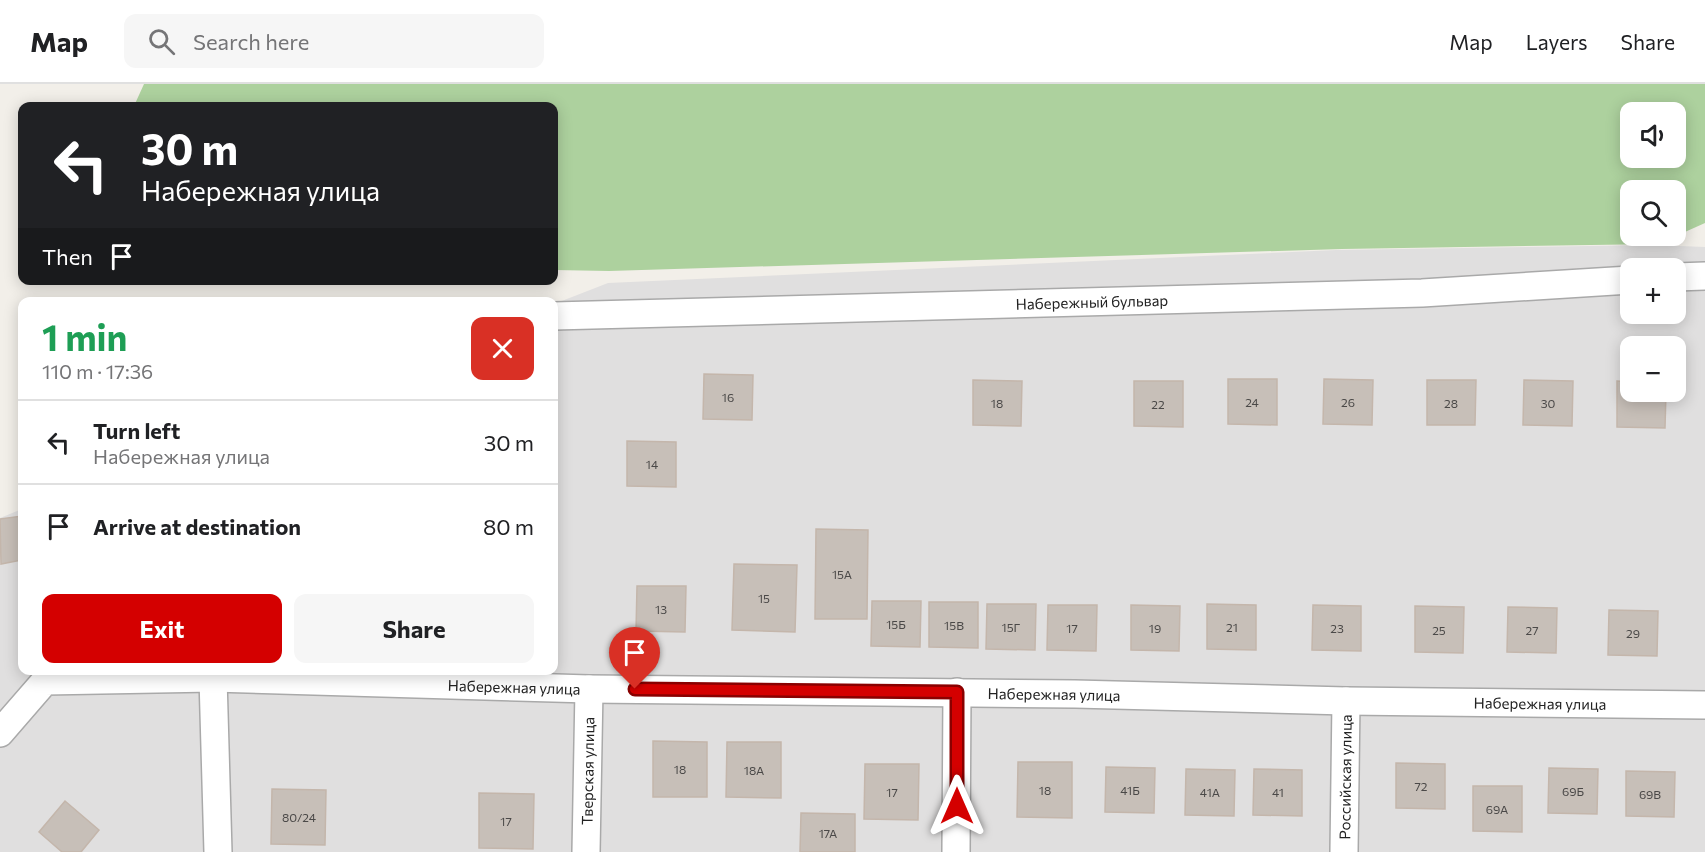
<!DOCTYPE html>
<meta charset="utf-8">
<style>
:root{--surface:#fff;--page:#f6f6f6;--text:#202124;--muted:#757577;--line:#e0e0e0;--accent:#d40000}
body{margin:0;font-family:Commissioner,sans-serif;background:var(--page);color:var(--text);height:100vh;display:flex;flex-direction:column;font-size:22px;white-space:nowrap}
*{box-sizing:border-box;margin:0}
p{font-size:20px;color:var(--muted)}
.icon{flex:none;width:33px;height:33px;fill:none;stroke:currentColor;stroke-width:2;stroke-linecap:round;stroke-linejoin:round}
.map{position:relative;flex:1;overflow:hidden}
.drawer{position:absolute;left:18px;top:213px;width:540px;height:378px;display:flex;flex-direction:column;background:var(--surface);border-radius:12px;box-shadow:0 3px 15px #0003}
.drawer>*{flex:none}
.top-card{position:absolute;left:18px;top:18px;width:540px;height:183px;border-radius:12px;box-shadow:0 3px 15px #0003;background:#202124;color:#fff;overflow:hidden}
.tools{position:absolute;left:1620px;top:18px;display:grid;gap:12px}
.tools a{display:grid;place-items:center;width:66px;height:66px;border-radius:12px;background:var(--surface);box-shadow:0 3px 15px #0003;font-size:30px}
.pin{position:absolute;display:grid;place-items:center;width:51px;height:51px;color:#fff;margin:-62px -26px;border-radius:50% 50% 50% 0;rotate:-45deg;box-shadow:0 0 6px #0007}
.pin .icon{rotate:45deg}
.me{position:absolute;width:66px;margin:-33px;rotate:0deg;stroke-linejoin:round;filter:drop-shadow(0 0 4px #0008)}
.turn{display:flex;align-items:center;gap:21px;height:126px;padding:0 24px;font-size:27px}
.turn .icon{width:78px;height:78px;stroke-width:2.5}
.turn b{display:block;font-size:42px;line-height:51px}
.then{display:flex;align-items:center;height:57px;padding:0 24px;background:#0003;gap:12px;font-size:22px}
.round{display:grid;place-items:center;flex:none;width:63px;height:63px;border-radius:12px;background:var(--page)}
.head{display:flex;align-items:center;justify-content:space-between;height:102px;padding:0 24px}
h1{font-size:36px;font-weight:700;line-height:45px;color:#1e9e55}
.action{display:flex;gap:12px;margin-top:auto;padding:12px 24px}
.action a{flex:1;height:69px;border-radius:12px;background:var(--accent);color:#fff;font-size:24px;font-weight:700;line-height:69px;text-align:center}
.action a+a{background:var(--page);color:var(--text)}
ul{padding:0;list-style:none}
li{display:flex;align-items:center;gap:18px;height:84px;padding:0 24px;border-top:2px solid var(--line)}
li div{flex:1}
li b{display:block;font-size:22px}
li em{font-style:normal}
header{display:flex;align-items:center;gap:36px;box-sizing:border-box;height:84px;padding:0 30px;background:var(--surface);border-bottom:2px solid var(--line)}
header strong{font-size:28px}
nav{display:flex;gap:33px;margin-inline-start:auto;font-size:21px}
.search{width:420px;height:54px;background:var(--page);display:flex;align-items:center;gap:15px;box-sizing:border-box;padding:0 21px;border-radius:12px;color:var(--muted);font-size:22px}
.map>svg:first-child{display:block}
</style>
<header>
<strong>Map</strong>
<div class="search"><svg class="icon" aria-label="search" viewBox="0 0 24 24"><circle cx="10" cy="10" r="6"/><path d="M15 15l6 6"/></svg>Search here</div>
<nav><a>Map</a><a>Layers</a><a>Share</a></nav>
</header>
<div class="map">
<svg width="1705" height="768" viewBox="0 0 1705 768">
<rect width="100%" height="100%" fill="#f2efe9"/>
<!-- residential -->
<path fill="#e0dfdf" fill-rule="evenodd" d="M1653 161 1705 163V768H0V434L22 425V586H554V220L608 199 1336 166ZM1630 184H1676V230H1630ZM1630 262H1676V308H1630Z"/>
<!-- forest -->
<path fill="#add19e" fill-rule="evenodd" d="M144 0H1705V139L1658 160 1342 165 609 187 554 186V22H134ZM1630 28H1676V74H1630ZM1630 106H1676V152H1630Z"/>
<!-- building -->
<g fill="#c7bfb8" stroke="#c4b6ab" stroke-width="1.5">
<polygon points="704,290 753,291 752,336 703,335"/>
<polygon points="1228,295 1277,295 1277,341 1228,340"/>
<polygon points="1324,295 1373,296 1372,341 1323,340"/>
<polygon points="973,296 1022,297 1021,342 973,341"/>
<polygon points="1427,296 1476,296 1475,341 1427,341"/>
<polygon points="1524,296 1573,297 1572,342 1523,341"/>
<polygon points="1134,297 1183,297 1183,343 1134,342"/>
<polygon points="1617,297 1630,298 1630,308 1666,308 1665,344 1617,343"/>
<polygon points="627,357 676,358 676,403 627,402"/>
<polygon points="22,432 22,476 1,480 0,435"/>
<polygon points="816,445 868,446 867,535 815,535"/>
<polygon points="734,480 797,481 795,548 732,546"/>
<polygon points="637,502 686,502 685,548 636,547"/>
<polygon points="872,517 921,517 920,563 871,562"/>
<polygon points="929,518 978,518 978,564 929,563"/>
<polygon points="987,520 1036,520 1035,566 986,565"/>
<polygon points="1207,520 1256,521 1256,566 1207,565"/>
<polygon points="1048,521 1097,521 1096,567 1047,566"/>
<polygon points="1131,521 1180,522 1179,567 1131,566"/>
<polygon points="1313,521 1361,522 1361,567 1312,566"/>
<polygon points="1415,522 1464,523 1463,569 1415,568"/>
<polygon points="1508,523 1557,524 1556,569 1507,568"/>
<polygon points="1609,526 1658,527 1657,572 1608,571"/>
<polygon points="653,657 707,658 707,713 653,713"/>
<polygon points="727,658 781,658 781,714 726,713"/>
<polygon points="1018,678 1072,678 1072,734 1017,733"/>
<polygon points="1396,679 1445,680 1445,725 1396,724"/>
<polygon points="865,680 919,680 918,736 864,735"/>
<polygon points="1106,683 1155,684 1154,729 1105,728"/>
<polygon points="1549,684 1598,685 1597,730 1548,729"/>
<polygon points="1186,685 1235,686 1234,732 1185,731"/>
<polygon points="1254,685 1302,686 1302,732 1253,731"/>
<polygon points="1626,687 1675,688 1674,733 1626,732"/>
<polygon points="1473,702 1522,702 1522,748 1473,747"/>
<polygon points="272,705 326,706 325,761 271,760"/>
<polygon points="479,709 534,710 533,765 479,764"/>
<polygon points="65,717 99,746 81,768 62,768 39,748"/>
<polygon points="801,729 855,730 855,768 800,768"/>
</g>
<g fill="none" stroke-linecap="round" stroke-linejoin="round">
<defs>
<g id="minor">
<polyline points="1676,193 1705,192"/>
<path id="s1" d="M554 232 1422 209 1630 196"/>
<polyline points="213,594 218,768"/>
<path id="s2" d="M0 649 45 597 213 594 589 605 1075 610 1346 617 1705 621"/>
<path id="s3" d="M586 768 589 605"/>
<polyline points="956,768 957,608"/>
<path id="s4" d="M1344 768 1346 617"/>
</g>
</defs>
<!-- minor casing -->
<use href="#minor" stroke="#a9a9a9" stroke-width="30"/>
<!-- minor -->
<use href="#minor" stroke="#fff" stroke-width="27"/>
</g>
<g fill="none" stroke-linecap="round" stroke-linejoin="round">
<defs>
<polyline id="route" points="635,605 957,608 957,722"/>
</defs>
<!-- route casing -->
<use href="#route" stroke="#8a0000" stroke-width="15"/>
<!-- route -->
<use href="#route" stroke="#d40000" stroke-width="10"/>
</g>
<g text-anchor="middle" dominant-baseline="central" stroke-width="4.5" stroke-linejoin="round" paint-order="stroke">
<!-- number labels -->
<g font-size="12" fill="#4b4948">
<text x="728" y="313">16</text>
<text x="1252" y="318">24</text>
<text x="1348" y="318">26</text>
<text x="997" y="319">18</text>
<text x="1451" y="319">28</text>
<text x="1548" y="319">30</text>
<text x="1158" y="320">22</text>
<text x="652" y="380">14</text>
<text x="842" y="490">15А</text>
<text x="764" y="514">15</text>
<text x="661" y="525">13</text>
<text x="896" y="540">15Б</text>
<text x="954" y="541">15В</text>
<text x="1011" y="543">15Г</text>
<text x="1232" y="543">21</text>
<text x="1072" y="544">17</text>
<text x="1155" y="544">19</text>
<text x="1337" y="544">23</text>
<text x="1439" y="546">25</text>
<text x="1532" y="546">27</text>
<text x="1633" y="549">29</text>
<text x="680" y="685">18</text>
<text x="754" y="686">18А</text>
<text x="1421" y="702">72</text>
<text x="1045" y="706">18</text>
<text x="1130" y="706">41Б</text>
<text x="1573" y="707">69Б</text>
<text x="892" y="708">17</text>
<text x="1210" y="708">41А</text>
<text x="1278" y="708">41</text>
<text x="1650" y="710">69В</text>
<text x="1497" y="725">69А</text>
<text x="299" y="733">80/24</text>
<text x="506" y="737">17</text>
<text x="828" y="749">17А</text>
</g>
<!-- street labels -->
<g font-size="15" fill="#222" stroke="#fff">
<text stroke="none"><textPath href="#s1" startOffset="538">Набережный бульвар</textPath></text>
<text stroke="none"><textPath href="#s2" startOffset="538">Набережная улица</textPath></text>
<text stroke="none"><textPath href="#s2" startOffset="1078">Набережная улица</textPath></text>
<text stroke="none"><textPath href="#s2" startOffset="1564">Набережная улица</textPath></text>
<text stroke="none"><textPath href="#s3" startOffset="81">Тверская улица</textPath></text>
<text stroke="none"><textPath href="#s4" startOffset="75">Российская улица</textPath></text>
</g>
</g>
</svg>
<div class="tools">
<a><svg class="icon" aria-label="sound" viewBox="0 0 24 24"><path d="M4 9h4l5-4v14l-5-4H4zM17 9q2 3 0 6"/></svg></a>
<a><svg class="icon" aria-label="search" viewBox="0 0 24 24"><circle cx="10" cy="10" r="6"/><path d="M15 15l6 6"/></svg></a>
<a>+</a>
<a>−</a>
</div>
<div class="pin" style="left:635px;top:605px;background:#d93025"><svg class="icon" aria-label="arrive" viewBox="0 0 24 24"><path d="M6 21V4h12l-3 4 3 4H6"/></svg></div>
<svg class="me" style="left:957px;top:722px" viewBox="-20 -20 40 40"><path d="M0-17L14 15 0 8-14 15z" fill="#d40000" stroke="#fff" stroke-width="4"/></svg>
<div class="top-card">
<div class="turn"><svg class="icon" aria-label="left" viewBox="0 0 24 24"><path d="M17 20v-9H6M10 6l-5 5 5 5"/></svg><div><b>30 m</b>Набережная улица</div></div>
<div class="then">Then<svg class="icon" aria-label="arrive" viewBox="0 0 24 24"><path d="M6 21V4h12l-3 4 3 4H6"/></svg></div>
</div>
<section class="drawer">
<div class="head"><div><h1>1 min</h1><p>110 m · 17:36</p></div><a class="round" style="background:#d93025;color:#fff"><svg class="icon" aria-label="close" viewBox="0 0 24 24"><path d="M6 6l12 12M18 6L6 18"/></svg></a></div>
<ul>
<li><svg class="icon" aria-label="left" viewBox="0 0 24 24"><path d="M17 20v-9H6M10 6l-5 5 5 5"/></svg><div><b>Turn left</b><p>Набережная улица</p></div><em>30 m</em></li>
<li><svg class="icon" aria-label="arrive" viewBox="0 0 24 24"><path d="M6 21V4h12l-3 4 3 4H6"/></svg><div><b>Arrive at destination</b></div><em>80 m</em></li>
</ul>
<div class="action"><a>Exit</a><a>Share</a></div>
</section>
</div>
